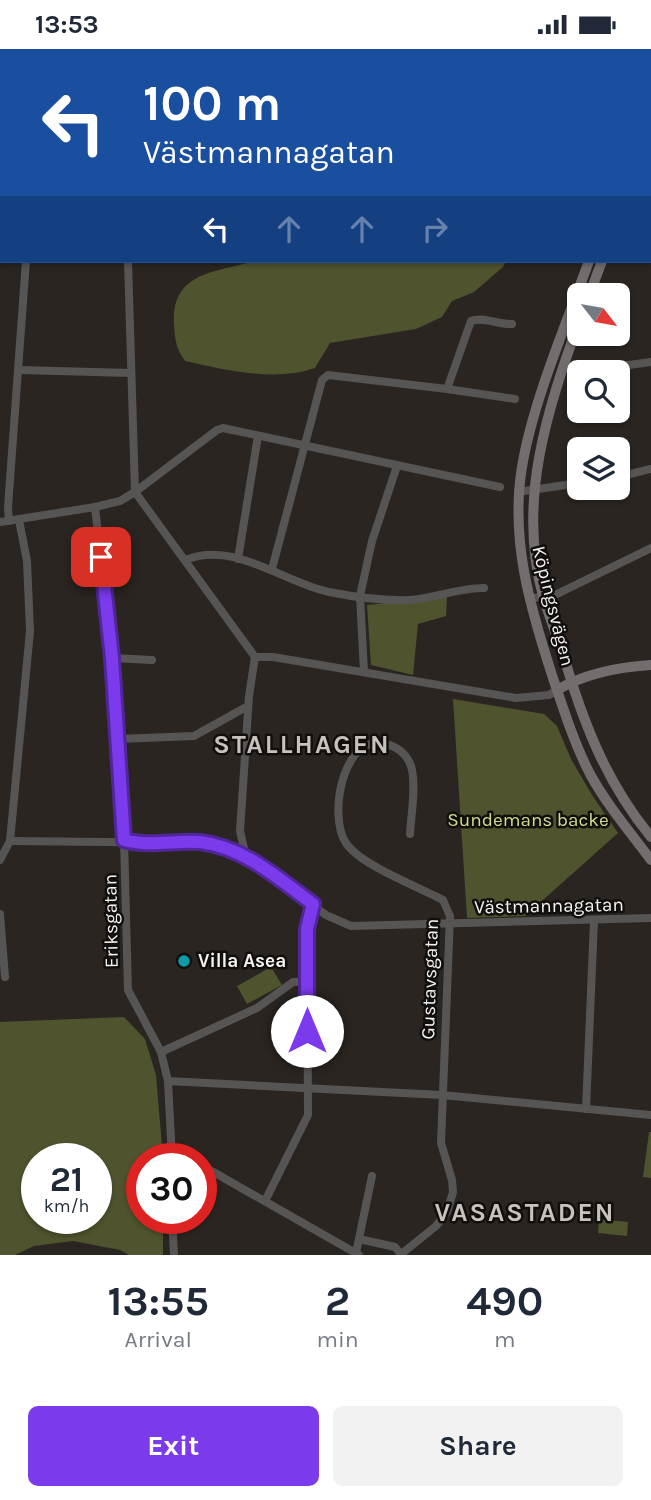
<!DOCTYPE html>
<meta charset="utf-8">
<style>
:root{--surface:#fff;--page:#f2f2f3;--text:#1f2937;--muted:#747a83;--accent:#7c3aed}
body{margin:0;font-family:Karla,sans-serif;background:var(--page);color:var(--text);height:100vh;display:flex;flex-direction:column;font-size:26px;white-space:nowrap}
*{box-sizing:border-box;margin:0}
p{font-size:23px;color:var(--muted)}
.icon{flex:none;width:38px;height:38px;fill:none;stroke:currentColor;stroke-width:2;stroke-linecap:round;stroke-linejoin:round}
.map{position:relative;height:1206px;overflow:hidden}
.details{display:flex;flex-direction:column;background:var(--surface);flex:1}
.details>*{flex:none}
.guide{position:absolute;left:0px;top:0px;width:651px;height:214px;box-shadow:0 2px 5px #0004;background:#1a4fa0;color:#fff;overflow:hidden}
.needle{width:46px;rotate:121deg}
.controls{position:absolute;left:567px;top:234px;display:grid;gap:14px}
.controls a{display:grid;place-items:center;width:63px;height:63px;border-radius:10px;background:var(--surface);box-shadow:0 2px 5px #0004;font-size:35px}
.speed{position:absolute;left:21px;top:1094px;display:flex;gap:14px;font-size:35px;font-weight:700;text-align:center}
.speed>*{display:grid;place-content:center;width:91px;height:91px;border-radius:50%;background:var(--surface);box-shadow:0 2px 5px #0004;line-height:1}
.speed small{font-size:18px;font-weight:400}
.speed .limit{border:10px solid #d22;background:#fff;color:#111}
.pin{position:absolute;display:grid;place-items:center;width:60px;height:60px;color:#fff;margin:-30px;border-radius:14px;box-shadow:0 4px 10px #0006}
.me{position:absolute;width:77px;margin:-38px;rotate:0deg;stroke-linejoin:round;filter:drop-shadow(0 0 5px #0008)}
.turn{display:flex;align-items:center;gap:24px;height:147px;padding:0 28px;font-size:32px}
.turn .icon{width:91px;height:91px;stroke-width:2.5}
.turn b{display:block;font-size:49px;line-height:60px}
.lanes{display:flex;align-items:center;height:66px;padding:0 28px;background:#0003;justify-content:center;gap:35px;direction:ltr}
.lanes .off{opacity:.35}
.eta{display:flex;justify-content:space-evenly;align-items:center;height:119px;text-align:center}
.eta b{font-size:42px;font-weight:700;line-height:49px}
.button{display:flex;gap:14px;margin-top:auto;padding:14px 28px}
.button a{flex:1;height:80px;border-radius:10px;background:var(--accent);color:#fff;font-size:28px;font-weight:700;line-height:80px;text-align:center}
.button a+a{background:var(--page);color:var(--text)}
.status{display:flex;justify-content:space-between;align-items:center;height:49px;padding:0 35px;background:var(--surface);direction:ltr}
.status svg{height:19px;fill:currentColor}
.map>svg:first-child{display:block}
</style>
<div class="status"><b>13:53</b><svg viewBox="0 0 49 12"><path d="M0 12V9h3v3zM5 12V6h3v6zM10 12V3h3v9zM15 12V0h3v12zM26 1h20v11H26zM47 4h2v5h-2z"/></svg></div>
<div class="map">
<svg width="651" height="1206" viewBox="0 0 651 1206">
<rect width="100%" height="100%" fill="#2a2521"/>
<!-- green -->
<g fill="#4f532e" fill-rule="evenodd">
<path d="M254 212H506L503 218 474 243 452 252 442 268 416 280 330 294 315 319C276 333 225 321 185 312 176 300 175 291 174 276 171 223 214 224 254 212Z"/>
<polygon points="447,548 446,567 418,575 413,626 371,616 367,556"/>
<polygon points="453,650 544,665 557,677 571,710 592,746 618,784 525,867 467,869"/>
<polygon points="271,918 282,936 247,955 237,937"/>
<path d="M124 968 145 990 156 1026 163 1109 142 1110V1169H163V1206H129L120 1201 73 1192 34 1197 15 1206H0V973ZM37 1110H96V1169H37Z"/>
<polygon points="649,1083 651,1083 651,1129 643,1128"/>
<polygon points="599,1170 628,1173 627,1187 598,1184"/>
</g>
<g fill="none" stroke-linecap="round" stroke-linejoin="round">
<!-- minor -->
<g stroke="#575454" stroke-width="8">
<polyline points="123,0 123,2"/>
<polyline points="222,0 223,2"/>
<polyline points="310,0 311,2"/>
<polyline points="418,0 418,2"/>
<polyline points="649,129 651,130"/>
<polyline points="649,203 651,203"/>
<polyline points="128,212 135,443 255,608 249,647 240,782 246,808"/>
<polyline points="590,316 629,316 651,313"/>
<polyline points="19,321 131,324"/>
<path d="M447 340 471 272C482 267 499 276 512 275"/>
<polyline points="618,428 651,420"/>
<polyline points="518,443 579,434"/>
<polyline points="95,458 112,609 118,690 124,791 128,941 161,1003 168,1032 172,1110"/>
<polyline points="9,472 8,458 26,212"/>
<polyline points="0,473 95,458 120,452 135,443 217,381 223,379 500,438"/>
<polyline points="238,510 258,387"/>
<path d="M185 511C234 491 282 533 329 543 354 548 383 552 409 551 435 549 459 539 484 539"/>
<polyline points="272,520 322,331 328,326 447,340 515,350"/>
<polyline points="529,550 557,545 651,499"/>
<polyline points="255,608 273,608 516,649 549,646 557,641"/>
<polyline points="112,609 152,611"/>
<polyline points="364,623 360,547 372,492 397,417"/>
<polyline points="118,690 194,687 248,657"/>
<polyline points="10,792 201,794 246,808 326,866 351,877 651,869"/>
<polyline points="0,811 10,792 30,582 27,512 19,471"/>
<polyline points="0,865 5,928"/>
<polyline points="161,1003 257,959 293,933 307,932"/>
<polyline points="168,1032 442,1046 651,1066"/>
<polyline points="586,1060 594,872"/>
<polyline points="172,1099 191,1110"/>
<polyline points="201,1116 359,1206"/>
<polyline points="265,1152 308,1066 307,880 313,855"/>
<polyline points="172,1169 174,1206"/>
<polyline points="359,1190 395,1198 401,1205"/>
<polyline points="356,1204 372,1127"/>
<path d="M400 1206 436 1177 447 1163 453 1143 452 1131 441 1094 450 867 443 851C419 838 360 816 346 794 327 766 344 676 392 697 402 701 410 710 412 721 416 741 411 765 410 785"/>
</g>
<!-- secondary -->
<g stroke="#736d6e" stroke-width="10">
<polyline points="611,0 611,2"/>
<polyline points="622,0 623,2"/>
<path d="M589 212C566 276 533 352 522 418 510 490 530 558 552 626 563 659 574 694 590 725 607 756 630 783 651 811"/>
<polyline points="589,247 602,212"/>
<path d="M579 273C547 361 517 453 543 547 550 571 560 594 567 618 586 681 609 737 651 788"/>
<path d="M557 641C586 624 618 618 651 616"/>
</g>
<!-- rail -->
<g stroke="#a19c99" stroke-width="2.5" stroke-dasharray="12 12" stroke-linecap="butt">
<polyline points="0,3 0,0"/>
<polyline points="0,39 2,28"/>
</g>
</g>
<g fill="none" stroke-linecap="round" stroke-linejoin="round">
<defs>
<path id="route" d="M101 508 112 609 124 791C149 798 175 791 200 793 244 798 279 830 313 855L307 880V982"/>
</defs>
<!-- route casing -->
<use href="#route" stroke="#51269a" stroke-width="18"/>
<!-- route -->
<use href="#route" stroke="#7c3aed" stroke-width="12"/>
</g>
<!-- markers -->
<circle fill="#0f9aa8" stroke="#110f0d" stroke-width="2.5" cx="184" cy="912" r="7"/>
<g text-anchor="middle" dominant-baseline="central" stroke-width="5" stroke-linejoin="round" paint-order="stroke">
<!-- street labels -->
<g font-size="19" fill="#f6f2f0" stroke="#110f0d">
<text transform="translate(553 557) rotate(76)">Köpingsvägen</text>
<text transform="translate(549 857) rotate(-1)">Västmannagatan</text>
<text transform="translate(111 872) rotate(-91)">Eriksgatan</text>
<text transform="translate(430 930) rotate(-88)">Gustavsgatan</text>
</g>
<!-- park labels -->
<g font-size="19" fill="#d4dc88" stroke="#110f0d">
<text x="528" y="771">Sundemans backe</text>
</g>
<!-- poi labels -->
<g font-size="19" font-weight="bold" fill="#f6f2f0" stroke="#110f0d" text-anchor="start">
<text x="198" y="912">Villa Asea</text>
</g>
<!-- district labels -->
<g font-size="26" font-weight="bold" letter-spacing="2" fill="#c8c1bc" stroke="#110f0d">
<text x="302" y="695">STALLHAGEN</text>
<text x="525" y="1163">VASASTADEN</text>
</g>
</g>
</svg>
<div class="controls">
<a><svg class="needle" viewBox="-14 -14 28 28"><path d="M0-13l5 13h-10z" fill="#e53935"/><path d="M0 13l5-13h-10z" fill="#747a83"/></svg></a>
<a><svg class="icon" aria-label="search" viewBox="0 0 24 24"><circle cx="10" cy="10" r="6"/><path d="M15 15l6 6"/></svg></a>
<a><svg class="icon" aria-label="layers" viewBox="0 0 24 24"><path d="M12 4l9 5-9 5-9-5zM3 14l9 5 9-5"/></svg></a>
</div>
<div class="speed"><div>21<small>km/h</small></div><div class="limit">30</div></div>
<div class="pin" style="left:101px;top:508px;background:#d93025"><svg class="icon" aria-label="arrive" viewBox="0 0 24 24"><path d="M6 21V4h12l-3 4 3 4H6"/></svg></div>
<svg class="me" style="left:307px;top:982px" viewBox="-20 -20 40 40"><circle r="19" fill="#fff"/><path d="M0-13L10 11 0 6-10 11z" fill="#7c3aed"/></svg>
<div class="guide">
<div class="turn"><svg class="icon" aria-label="left" viewBox="0 0 24 24"><path d="M17 20v-9H6M10 6l-5 5 5 5"/></svg><div><b>100 m</b>Västmannagatan</div></div>
<div class="lanes"><svg class="icon" aria-label="left" viewBox="0 0 24 24"><path d="M17 20v-9H6M10 6l-5 5 5 5"/></svg><svg class="icon off" aria-label="ahead" viewBox="0 0 24 24"><path d="M12 20V5M6 11l6-6 6 6"/></svg><svg class="icon off" aria-label="ahead" viewBox="0 0 24 24"><path d="M12 20V5M6 11l6-6 6 6"/></svg><svg class="icon off" aria-label="right" viewBox="0 0 24 24"><path d="M7 20v-9h11M14 6l5 5-5 5"/></svg></div>
</div>
</div>
<section class="details">
<div class="eta">
<div><b>13:55</b><p>Arrival</p></div>
<div><b>2</b><p>min</p></div>
<div><b>490</b><p>m</p></div>
</div>
<div class="button"><a>Exit</a><a>Share</a></div>
</section>
